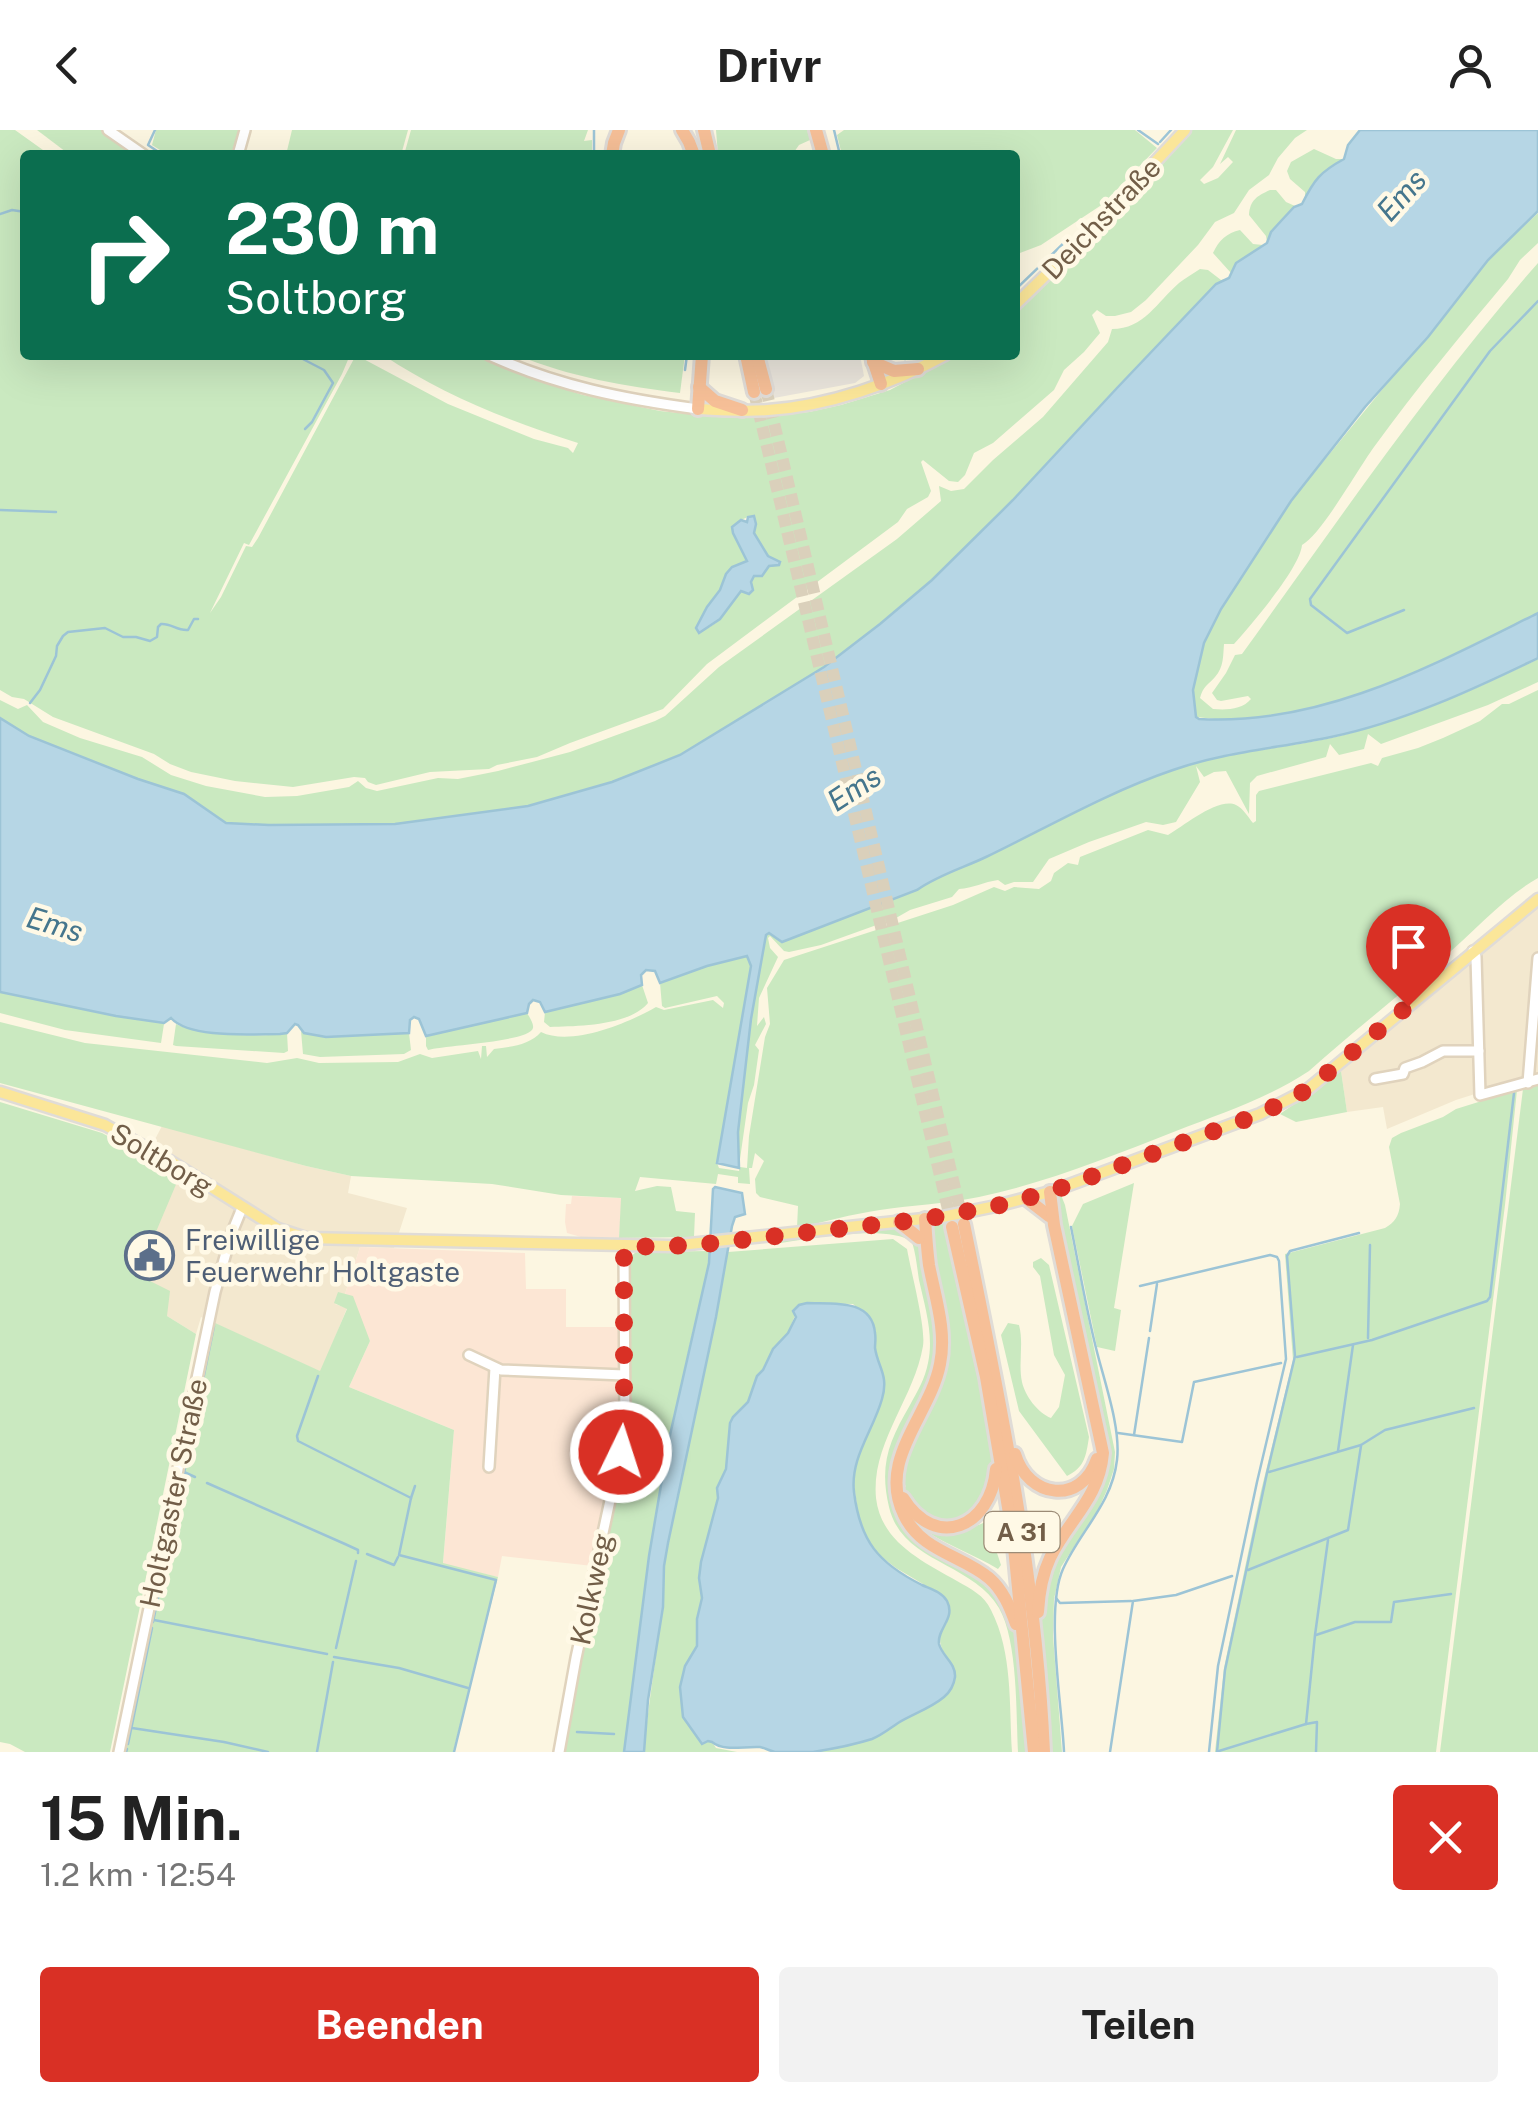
<!DOCTYPE html>
<html lang="de">
<meta charset="utf-8">
<style>
:root{--surface:#fff;--page:#f2f2f2;--text:#222;--muted:#767676;--accent:#d93025}
body{margin:0;font-family:"Public Sans",sans-serif;background:var(--page);color:var(--text);height:100vh;display:flex;flex-direction:column;font-size:38px;white-space:nowrap}
*{box-sizing:border-box;margin:0}
p{font-size:32px;color:var(--muted)}
.icon{flex:none;width:55px;height:55px;fill:none;stroke:currentColor;stroke-width:2;stroke-linecap:round;stroke-linejoin:round}
.map{position:relative;height:1622px;overflow:hidden}
.sheet{display:flex;flex-direction:column;background:var(--surface);flex:1}
.sheet>*{flex:none}
.top-card{position:absolute;left:20px;top:20px;width:1000px;height:210px;border-radius:10px;box-shadow:0 10px 40px #0002;background:#0b6e4f;color:#fff;overflow:hidden}
.pin{position:absolute;display:grid;place-items:center;width:85px;height:85px;color:#fff;margin:-102px -42px;border-radius:50% 50% 50% 0;rotate:-45deg;box-shadow:0 0 10px #0007}
.pin .icon{rotate:45deg}
.me{position:absolute;width:110px;margin:-55px;rotate:4deg;stroke-linejoin:round;filter:drop-shadow(0 0 8px #0008)}
.turn{display:flex;align-items:center;gap:35px;height:210px;padding:0 40px;font-size:45px}
.turn .icon{width:130px;height:130px;stroke-width:2.5}
.turn b{display:block;font-size:70px;line-height:85px}
.round{display:grid;place-items:center;flex:none;width:105px;height:105px;border-radius:10px;background:var(--page)}
.head{display:flex;align-items:center;justify-content:space-between;height:170px;padding:0 40px}
h1{font-size:60px;font-weight:700;line-height:75px}
.button{display:flex;gap:20px;margin-top:auto;padding:20px 40px}
.button a{flex:1;height:115px;border-radius:10px;background:var(--accent);color:#fff;font-size:40px;font-weight:700;line-height:115px;text-align:center}
.button a+a{background:var(--page);color:var(--text)}
header{display:flex;justify-content:space-between;align-items:center;height:130px;padding:0 40px;background:var(--surface);font-size:45px;font-weight:700}
.map>svg:first-child{display:block}
</style>
<header><svg class="icon" aria-label="back" viewBox="0 0 24 24"><path d="M15 5l-7 7 7 7"/></svg>Drivr<svg class="icon" aria-label="person" viewBox="0 0 24 24"><circle cx="12" cy="8" r="4"/><path d="M4 21q1-7 8-7t8 7"/></svg></header>
<div class="map">
<svg width="1538" height="1622" viewBox="0 0 1538 1622">
<rect width="100%" height="100%" fill="#fcf6e1"/>
<!-- residential -->
<g fill="#f3e8cf">
<polygon points="1538,776 1538,944 1456,970 1387,999 1383,977 1347,982 1341,941"/>
<polygon points="162,996 306,1036 351,1046 348,1063 407,1078 394,1118 360,1117 345,1164 335,1174 347,1178 321,1242 201,1187 196,1204 167,1186 132,1142 180,1045 176,1031 152,1015"/>
</g>
<!-- commercial -->
<g fill="#fce6d4">
<polygon points="572,1066 622,1068 619,1108 581,1107 567,1103 565,1092 566,1074 571,1074"/>
<polygon points="360,1117 525,1123 526,1159 566,1159 566,1197 618,1197 619,1300 593,1436 502,1426 498,1447 443,1434 454,1300 349,1257 370,1211 345,1164"/>
</g>
<!-- industrial -->
<polygon fill="#eae5dc" points="764,225 860,225 864,246 855,253 774,268"/>
<!-- green -->
<g fill="#cae9c0" fill-rule="evenodd">
<path d="M0 0H15L50 25H25V225H350L342 244 255 404 249 415 244 413 210 483 221 467 246 416 252 417 258 408 356 225 448 274 534 309 568 318 573 323 578 313C509 291 443 265 383 225H478L545 253 583 265 660 281 717 287 750 288 809 282 841 275 890 260 956 225H1015V182L1073 126 1191 0H1233L1213 37 1200 50 1204 54 1218 48 1233 32 1228 27 1220 34 1236 0H1307L1295 8 1278 28 1269 45 1249 60 1234 83 1215 92 1198 115 1146 170 1131 182 1115 186H1106L1097 180 1092 185 1100 203 1084 222 1064 240 1054 260 993 313 974 323 965 345 958 352 949 351 923 330 921 332 931 361 928 367 907 379 898 392 707 534 663 579 570 613 537 627 497 635 489 639 430 642 376 655 368 652 365 648 354 647 293 657 235 651 191 642 170 634 154 624 53 587 24 569 12 567 0 560ZM748 387C755 406 763 422 778 435 751 436 737 472 720 489 714 495 707 499 699 502L703 487 720 460 726 444 747 431 733 403 741 390Z"/>
<polygon points="37,0 102,0 138,25 70,25"/>
<polygon points="156,0 239,0 231,25 168,25 152,15"/>
<polygon points="292,0 408,0 401,25 286,25"/>
<polygon points="411,0 588,0 584,11 592,10 592,25 404,25"/>
<polygon points="716,0 811,0 812,3 810,10 799,15 792,25 718,25"/>
<polygon points="844,0 1135,0 1157,18 1103,74 1041,115 1015,125 1015,25 842,25 837,5"/>
<path d="M1314 19 1336 29H1344C1325 40 1315 48 1305 68V62L1290 49 1287 41 1291 32Z"/>
<path d="M1270 60H1276L1286 72 1295 76 1271 102 1267 112 1266 106 1249 85C1250 70 1257 66 1270 60Z"/>
<path d="M1538 83V113L1520 130 1508 149C1462 204 1416 259 1374 317 1358 339 1321 405 1302 415 1300 438 1251 495 1234 514H1224C1223 526 1224 537 1215 547 1208 555 1203 556 1200 568L1213 579C1226 580 1242 580 1251 569L1248 566 1221 571 1217 570 1212 563 1226 543 1235 525 1242 524C1338 391 1430 256 1538 133V483L1402 549 1312 579 1235 591 1196 587 1193 560 1204 513 1221 479 1291 371 1489 129Z"/>
<path d="M1240 100 1253 114 1263 115 1236 133 1231 143 1213 123C1219 110 1227 103 1240 100Z"/>
<path d="M1200 139 1208 140 1221 150 1229 148 1216 154 1117 258 1013 370 932 450 880 494 824 537 680 625 612 652 528 676 395 694 269 695 226 693 184 664 138 649 29 606 0 588V570L18 579 27 575 43 592 80 608 142 627 171 645 206 656 265 667 297 666 349 657 358 651 366 658 377 661 438 648 458 649 498 641 570 622 655 591 665 586 719 537 897 409 941 371 939 356 951 361 964 359 993 330 1043 287 1108 212 1112 199C1144 199 1157 172 1179 153 1185 148 1193 144 1200 139Z"/>
<path d="M517 225H685L680 263C624 256 570 247 517 225Z"/>
<path d="M1538 529V552L1488 575 1381 614 1368 604 1364 619 1339 625 1330 614 1326 627 1257 646 1250 653 1249 684 1226 641 1214 642 1204 647 1196 636 1200 652 1176 692 1163 695 1146 692 1089 712 1049 729 1033 752H1014L1005 755 998 750C984 752 973 758 959 759L952 767 910 780 896 788 821 815 789 822 784 821 770 806 768 808 770 818 778 827 759 868 757 896 764 887 766 894 755 915 759 920 754 955 748 973 739 1036 738 1002 751 889 766 805 770 802 782 812 917 760C938 745 963 738 986 727 1048 697 1108 663 1173 640 1224 622 1279 619 1331 608 1402 592 1473 561 1538 529Z"/>
<path d="M1538 560V748C1504 767 1475 801 1444 827 1399 865 1353 902 1309 941 1268 968 1222 983 1176 1001 1112 1026 1046 1053 979 1067 946 1074 913 1075 880 1080 852 1084 824 1092 797 1098L798 1076 760 1067 756 1063 755 1049 764 1031 755 1023 752 1038H749L750 1054 738 1053V1047L718 1044 716 1054 640 1047 635 1061 657 1056 671 1057 676 1081 695 1083 694 1107 619 1108 621 1068 561 1065 492 1054 351 1046 306 1036 0 953V892L85 913 267 933 297 928 319 933 398 932 420 924 432 928 478 921 481 929 482 916H486L487 927 494 919C510 917 530 915 541 902 571 917 628 893 656 877L664 880 713 870 723 878 724 873 717 866 665 878 662 876 660 853 707 836 748 826 751 836 717 1033 719 1038 739 1041 740 1037 747 1038 749 1006 765 907 770 894 767 858 784 830 953 775 994 757 1005 761 1014 757 1039 759 1051 751 1054 743 1068 733 1078 735 1080 727 1148 700 1168 705C1184 696 1218 667 1236 675 1243 678 1248 687 1253 693L1256 691V665L1259 661 1371 633 1378 636 1382 628 1418 618 1443 608 1480 591 1502 574H1509Z"/>
<path d="M642 855 648 873C629 896 578 896 550 897L544 892 545 882 620 864Z"/>
<polygon points="0,862 116,886 161,892 164,894 161,913 65,900 0,883"/>
<path d="M527 883C529 886 534 894 533 898 530 912 444 915 428 920L426 916V906Z"/>
<path d="M176 894C196 905 264 908 287 903L288 921 284 923 176 916 173 915Z"/>
<polygon points="301,901 326,907 409,903 411,920 404,924 320,927 303,924"/>
<polygon points="1341,941 1347,982 1296,992 1280,984"/>
<polygon points="1538,953 1538,1622 1440,1622 1523,959"/>
<path d="M1517 960 1505 1075 1436 1622H1215L1224 1538 1261 1361 1293 1230 1285 1124 1385 1098C1395 1092 1399 1086 1400 1074L1389 1017 1392 1008 1401 1003 1443 987 1456 979Z"/>
<polygon points="0,972 102,1003 180,1045 150,1116 140,1122 132,1142 170,1161 167,1186 196,1204 110,1622 25,1622 10,1614 0,1612"/>
<polygon points="1134,1053 1114,1178 1121,1180 1115,1221 1097,1217 1072,1096 1083,1074"/>
<path d="M1061 1065 1065 1075 1115 1322 1114 1339 1107 1360 1098 1380 1061 1437 1054 1469 1053 1506 1062 1622H1050C1045 1559 1029 1486 1056 1427 1068 1399 1088 1372 1103 1345L1054 1077 1056 1069Z"/>
<polygon points="971,1086 971,1090 948,1095 946,1100 988,1296 992,1325 992,1346 977,1379 959,1390 941,1391 926,1387 903,1362 903,1358 906,1356 902,1354 900,1340 941,1245 930,1118 931,1095 940,1091"/>
<path d="M855 1099H897L919 1114 939 1207 933 1247 902 1308 903 1387 988 1451 1014 1493 1021 1539 1027 1622H1018C1016 1583 1018 1511 999 1478 972 1432 902 1433 889 1377 879 1335 889 1311 910 1275 917 1262 925 1249 928 1233 934 1205 925 1177 919 1150 917 1137 916 1125 912 1112 888 1094 811 1109 780 1113L771 1111 773 1109Z"/>
<path d="M893 1109 907 1119C911 1142 926 1197 923 1216 914 1269 871 1313 876 1368 881 1412 922 1431 957 1451 971 1459 984 1465 991 1480 1013 1523 1009 1575 1012 1622H815L877 1607 898 1593 950 1531C939 1516 936 1508 947 1493L928 1457 896 1438 878 1424 868 1413 860 1396 853 1348 856 1332 883 1268 876 1223 875 1200 870 1189 853 1174 807 1173 799 1175 788 1203 773 1219 763 1240 757 1246 748 1272 733 1287 730 1293 726 1339 717 1357 718 1368 701 1432 699 1448 702 1468 697 1489V1516L685 1536 708 1611 712 1612 716 1618 737 1622H644C649 1560 663 1498 664 1436L728 1122Z"/>
<polygon points="710,1121 705,1158 693,1200 668,1314 649,1426 624,1622 561,1622 629,1299 628,1129 636,1122"/>
<path d="M1041 1128 1049 1135 1089 1307C1086 1326 1085 1337 1067 1346L1019 1281 1001 1205 1008 1193 1019 1195C1024 1214 1018 1233 1022 1252 1025 1266 1038 1283 1051 1288L1059 1277 1065 1245 1054 1225 1040 1146 1033 1137V1132Z"/>
<polygon points="338,1162 353,1166 370,1211 349,1257 454,1300 443,1433 498,1447 453,1622 124,1622 213,1192 320,1241 347,1179 334,1173"/>
<path d="M995 1388 999 1397 993 1411 1001 1435 998 1439C975 1425 951 1417 929 1403 958 1405 969 1399 995 1388Z"/>
</g>
<!-- water -->
<g fill="#b6d6e5" stroke="#9cc4d6" stroke-width="2.5">
<path d="M1360 0H1538V81L1488 130 1428 207 1365 277 1291 371 1221 479 1204 513 1193 560 1196 587 1199 589C1322 596 1431 536 1538 483V528C1472 560 1403 592 1331 607 1279 618 1224 622 1173 640 1108 662 1048 697 986 727 963 738 938 745 917 760L782 812 769 803 766 805 751 889 738 1002 739 1038 717 1033 751 836 747 826 707 836 660 853 655 841 646 840 641 845 642 855 620 864 545 882 540 872 533 870 529 874 527 883 426 906 419 889 414 887 410 890 409 903 326 907 304 903 298 895 295 894 287 903 280 904C252 904 190 909 171 888L164 893 116 886 0 862V588L29 606 138 649 184 664 226 693 269 695 395 694 528 676 612 652 680 625 824 537 880 494 932 450 1013 370 1117 258 1216 154 1229 148 1236 133 1267 113 1271 102 1281 91 1294 77 1302 74C1314 50 1320 42 1344 29L1348 15Z"/>
<polygon points="754,386 756,394 754,403 768,426 780,432 779,435 769,436 762,446 754,446 751,452 753,460 749,464 741,461 720,489 699,503 696,498 707,477 720,460 726,444 732,437 747,431 733,403 732,397 741,390 747,392 748,387"/>
<polygon points="715,1057 742,1063 745,1084 735,1087 732,1096 716,1187 668,1413 664,1436 663,1477 648,1570 644,1622 624,1622 649,1426 668,1314 709,1133 713,1059"/>
<path d="M807 1173C832 1174 872 1168 875 1203 876 1208 875 1213 875 1218 878 1238 889 1245 882 1269 873 1301 850 1328 854 1362 860 1411 878 1433 922 1455 931 1459 942 1462 947 1471 956 1489 937 1498 939 1514 942 1526 956 1533 955 1547 954 1554 950 1562 944 1567 931 1578 913 1584 898 1593 889 1599 882 1605 872 1609 853 1615 832 1619 813 1622 802 1622 785 1622 775 1622 770 1621 765 1618 760 1617 743 1616 725 1622 712 1612L708 1611 702 1614 683 1587 680 1557 685 1536 697 1516V1489L702 1468 699 1448 701 1432 718 1368 717 1358 726 1339 730 1293 733 1287 748 1272 757 1246 763 1240 773 1219 788 1203 796 1187 793 1181 799 1175Z"/>
</g>
<g fill="none" stroke-linecap="round" stroke-linejoin="round">
<!-- stream -->
<g stroke="#9cc4d6" stroke-width="2.5">
<polyline points="155,0 148,15 163,25"/>
<polyline points="594,0 594,25"/>
<polyline points="834,0 840,25"/>
<polyline points="1138,0 1158,14"/>
<polyline points="1160,12 1171,0"/>
<polyline points="0,84 12,80 25,82"/>
<polyline points="1015,160 1068,109"/>
<polyline points="295,225 324,240 333,253 312,292 305,299"/>
<polyline points="891,225 905,229 920,225"/>
<polyline points="685,240 687,225"/>
<polyline points="0,380 56,382"/>
<polyline points="1404,480 1347,503 1311,475 1310,469 1490,221 1538,171"/>
<path d="M30 573 40 560 56 526 57 516 63 506 68 502 105 498 123 507H136L150 511 157 507 158 497 161 494C171 493 177 501 188 500L194 489H198"/>
<polyline points="1140,1156 1270,1125 1277,1127 1279,1131 1286,1229 1257,1352 1218,1536 1209,1622"/>
<polyline points="1150,1201 1157,1154"/>
<polyline points="1368,1208 1370,1115"/>
<polyline points="1297,1227 1372,1210 1487,1171 1490,1167 1514,963"/>
<polyline points="318,1246 297,1306 298,1311 411,1368 399,1425 496,1450 454,1622"/>
<polyline points="1118,1303 1182,1312 1194,1252 1281,1233"/>
<polyline points="1134,1305 1149,1208"/>
<polyline points="1338,1321 1353,1215"/>
<polyline points="184,1342 195,1347"/>
<polyline points="1269,1342 1361,1315 1385,1300 1474,1278"/>
<polyline points="184,1343 214,1196"/>
<polyline points="207,1353 345,1414 358,1420 358,1423"/>
<polyline points="411,1368 415,1356"/>
<polyline points="175,1382 182,1351"/>
<polyline points="367,1424 394,1435 398,1427"/>
<polyline points="1248,1440 1348,1400 1361,1316"/>
<polyline points="1056,1468 1060,1473 1131,1471"/>
<polyline points="154,1490 327,1524"/>
<polyline points="153,1492 174,1391"/>
<polyline points="1316,1505 1355,1492 1391,1492 1394,1472 1451,1464"/>
<polyline points="336,1518 356,1431"/>
<polyline points="334,1527 399,1538 468,1558"/>
<polyline points="132,1598 224,1612 268,1622"/>
<polyline points="577,1602 614,1604"/>
<polyline points="128,1614 152,1498"/>
<polyline points="1219,1621 1306,1594"/>
<polyline points="126,1622 127,1619"/>
<polyline points="317,1622 333,1532"/>
<path d="M1064 1622C1062 1575 1045 1479 1063 1439 1080 1401 1112 1374 1117 1330 1121 1297 1104 1251 1096 1218 1086 1178 1079 1137 1071 1097"/>
<polyline points="1110,1622 1133,1471 1176,1465 1232,1446"/>
<polyline points="1217,1622 1225,1540 1267,1343 1295,1226 1287,1126 1290,1121 1359,1103"/>
<polyline points="1316,1622 1317,1592 1306,1594 1315,1505 1328,1410"/>
</g>
<!-- highway-tunnel -->
<g stroke="#dad0bb" stroke-width="12" stroke-dasharray="12 6" stroke-linecap="butt">
<polyline points="766,259 963,1092"/>
<polyline points="754,262 952,1096"/>
</g>
<defs>
<g id="minor">
<polyline points="108,0 144,25"/>
<polyline points="238,25 245,0"/>
<path d="M489 225C558 256 623 269 698 279"/>
<polyline points="1473,821 1476,827 1480,965 1538,949"/>
<polyline points="1375,949 1403,944 1405,938 1422,932 1443,921 1479,921"/>
<polyline points="1528,953 1538,828"/>
<polyline points="469,1225 501,1240 624,1245"/>
<polyline points="489,1337 495,1238"/>
<polyline points="119,1622 215,1162 231,1105 242,1078"/>
<polyline points="559,1622 576,1528 625,1301 624,1117"/>
</g>
<g id="major">
<polyline points="1015,175 1084,108 1185,0"/>
<path d="M698 279C721 280 745 282 768 280 828 276 892 254 945 225"/>
<polyline points="0,962 105,995 170,1031 278,1099 306,1108 671,1116 942,1087 996,1076 1050,1062 1260,984 1307,960 1538,769"/>
</g>
<g id="highway">
<polyline points="682,0 689,12 694,25"/>
<polyline points="704,0 710,25"/>
<polyline points="816,0 823,25"/>
<polyline points="612,25 614,13 619,0"/>
<polyline points="746,225 754,262"/>
<polyline points="757,225 766,259"/>
<polyline points="872,227 881,254"/>
<polyline points="873,232 894,241 918,239"/>
<polyline points="699,257 715,271 742,280"/>
<polyline points="698,279 702,225"/>
<polyline points="1027,1069 1049,1086"/>
<path d="M925 1089C926 1104 927 1120 929 1135 935 1167 947 1201 940 1234 930 1286 877 1329 904 1385 921 1421 961 1425 989 1448 1003 1460 1010 1477 1016 1494"/>
<polyline points="899,1092 919,1108"/>
<path d="M964 1094C1000 1269 1036 1443 1044 1622"/>
<polyline points="952,1097 986,1247 1013,1407 1034,1622"/>
<path d="M1015 1324C1028 1368 1081 1376 1097 1329"/>
<path d="M903 1368C936 1421 991 1397 996 1339"/>
<path d="M1038 1482C1039 1464 1042 1445 1050 1428 1069 1389 1099 1369 1103 1323L1054 1095 1050 1062"/>
</g>
</defs>
<!-- minor casing -->
<use href="#minor" stroke="#e0d3bd" stroke-width="14"/>
<!-- major casing -->
<use href="#major" stroke="#e0dcd7" stroke-width="15"/>
<!-- highway casing -->
<use href="#highway" stroke="#e0dcd7" stroke-width="18"/>
<!-- minor -->
<use href="#minor" stroke="#fff" stroke-width="9"/>
<!-- major -->
<use href="#major" stroke="#fbe699" stroke-width="10"/>
<!-- highway -->
<use href="#highway" stroke="#f6bf97" stroke-width="12"/>
</g>
<g fill="none" stroke-linecap="round" stroke-linejoin="round">
<!-- route -->
<polyline stroke="#d93025" stroke-width="18" stroke-dasharray="0 32.4" points="621,1322 624,1301 624,1117 697,1115 925,1089 996,1076 1050,1062 1260,984 1307,960 1408,876"/>
</g>
<!-- icons -->
<defs>
<symbol id="civic-ring" viewBox="-11 -11 22 22"><circle r="9.5" fill="#fff9e6" stroke="#5c6f8a" stroke-width="1.5"/><path d="M-.6-6.5H3V-4.5H.6V-3L4-1V1h2V6H-6V1h2V-1L-.6-3ZM-1.2 2.5V6h2.4V2.5Z" fill="#5c6f8a"/></symbol>
</defs>
<g fill-rule="evenodd">
<use href="#civic-ring" x="122" y="1098" width="55" height="55"/>
</g>
<g text-anchor="middle" dominant-baseline="central" stroke-width="9" stroke-linejoin="round" paint-order="stroke">
<!-- shield labels -->
<rect fill="#fff9e6" stroke="#9c8c77" stroke-width="2.5" x="984.5" y="1382" width="75" height="40" rx="8"/>
<g font-size="25" font-weight="bold" fill="#725e48">
<text x="1022" y="1402">A 31</text>
</g>
<!-- street labels -->
<g font-size="28" fill="#725e48" stroke="#fff9e6">
<text transform="translate(1101 88) rotate(-46)">Deichstraße</text>
<text transform="translate(162 1029) rotate(31)">Soltborg</text>
<text transform="translate(173 1363) rotate(-78)">Holtgaster Straße</text>
<text transform="translate(591 1459) rotate(-78)">Kolkweg</text>
</g>
<!-- service labels -->
<g font-size="28" fill="#4e5e75" stroke="#fff9e6" text-anchor="start">
<text x="185" y="1109">Freiwillige<tspan x="185" dy="32">Feuerwehr Holtgaste</tspan></text>
</g>
<!-- water labels -->
<g font-size="30" font-style="italic" fill="#45768d" stroke="#fff9e6">
<text transform="translate(1401 65) rotate(-48)">Ems</text>
<text transform="translate(854 658) rotate(-33)">Ems</text>
<text transform="translate(55 794) rotate(17)">Ems</text>
</g>
</g>
</svg>
<div class="pin" style="left:1408px;top:876px;background:#d93025"><svg class="icon" aria-label="arrive" viewBox="0 0 24 24"><path d="M6 21V4h12l-3 4 3 4H6"/></svg></div>
<svg class="me" style="left:621px;top:1322px" viewBox="-20 -20 40 40"><circle r="17" fill="#d93025" stroke="#fff" stroke-width="3"/><path d="M0-11L8 9 0 5-8 9z" fill="#fff"/></svg>
<div class="top-card">
<div class="turn"><svg class="icon" aria-label="right" viewBox="0 0 24 24"><path d="M7 20v-9h11M14 6l5 5-5 5"/></svg><div><b>230 m</b>Soltborg</div></div>
</div>
</div>
<section class="sheet">
<div class="head"><div><h1>15 Min.</h1><p>1.2 km · 12:54</p></div><a class="round" style="background:#d93025;color:#fff"><svg class="icon" aria-label="close" viewBox="0 0 24 24"><path d="M6 6l12 12M18 6L6 18"/></svg></a></div>
<div class="button"><a>Beenden</a><a>Teilen</a></div>
</section>
